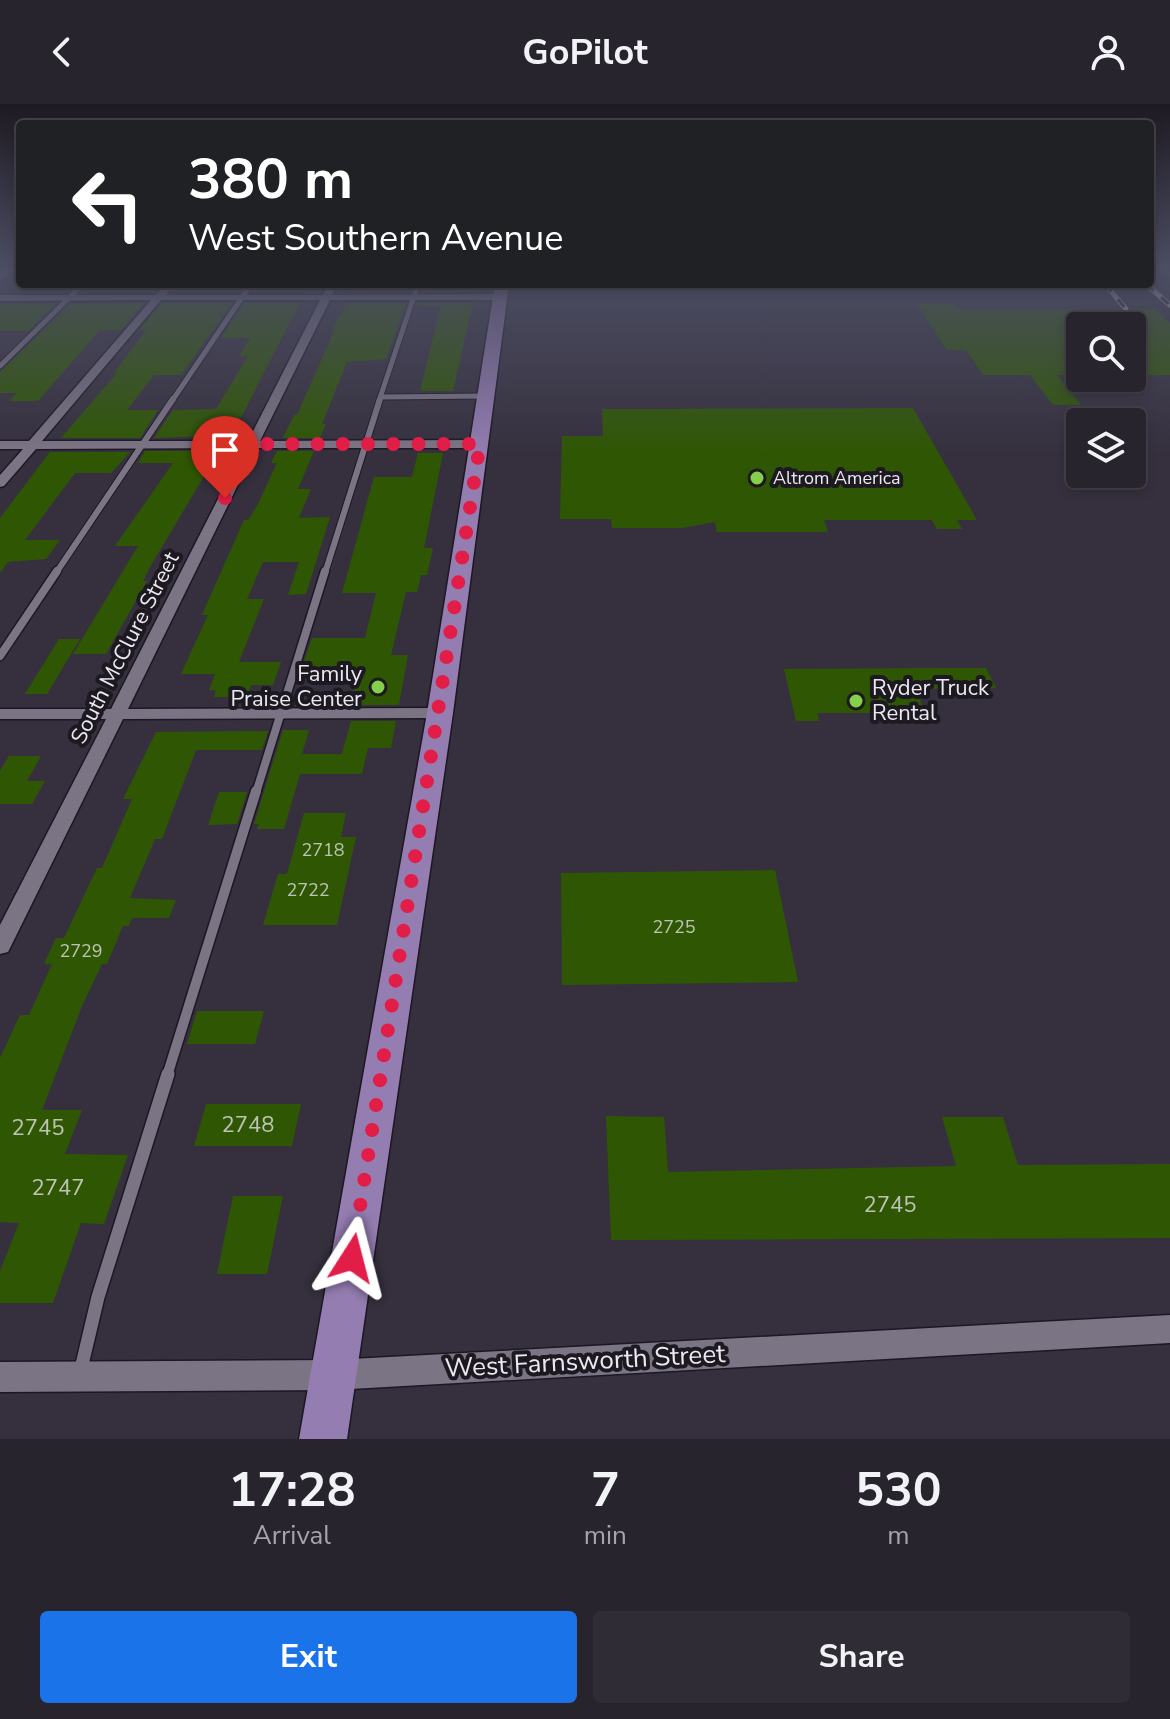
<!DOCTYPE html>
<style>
:root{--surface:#28242e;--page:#302c36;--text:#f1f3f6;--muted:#a5a4aa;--line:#44414a;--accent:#1a73e8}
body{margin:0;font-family:"Nunito Sans",sans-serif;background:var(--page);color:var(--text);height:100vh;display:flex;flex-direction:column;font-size:30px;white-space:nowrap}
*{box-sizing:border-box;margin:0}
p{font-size:26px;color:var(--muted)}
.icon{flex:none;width:44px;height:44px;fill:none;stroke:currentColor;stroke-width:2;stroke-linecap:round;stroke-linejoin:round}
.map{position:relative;height:1335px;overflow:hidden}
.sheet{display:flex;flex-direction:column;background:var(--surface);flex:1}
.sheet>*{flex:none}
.hud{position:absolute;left:16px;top:16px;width:1138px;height:168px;border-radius:8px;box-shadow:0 4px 12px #0003,0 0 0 2px var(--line);background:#202124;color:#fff;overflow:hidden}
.buttons{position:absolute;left:1066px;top:208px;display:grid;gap:16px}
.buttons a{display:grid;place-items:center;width:80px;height:80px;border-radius:8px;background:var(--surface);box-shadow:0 4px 12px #0003,0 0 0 2px var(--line);font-size:40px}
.pin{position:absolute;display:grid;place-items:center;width:68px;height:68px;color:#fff;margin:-82px -34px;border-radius:50% 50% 50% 0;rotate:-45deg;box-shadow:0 0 8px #0007}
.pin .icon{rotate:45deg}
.me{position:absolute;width:88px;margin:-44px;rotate:9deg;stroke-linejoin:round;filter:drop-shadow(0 0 6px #0008)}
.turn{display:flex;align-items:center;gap:28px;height:168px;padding:0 40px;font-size:36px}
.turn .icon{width:104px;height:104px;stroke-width:2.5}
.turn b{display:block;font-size:56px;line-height:68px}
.eta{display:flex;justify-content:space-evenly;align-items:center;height:136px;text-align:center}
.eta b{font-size:48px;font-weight:700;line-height:56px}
.action{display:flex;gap:16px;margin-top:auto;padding:16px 40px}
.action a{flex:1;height:92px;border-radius:8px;background:var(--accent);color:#fff;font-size:32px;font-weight:700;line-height:92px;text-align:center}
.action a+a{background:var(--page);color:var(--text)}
header{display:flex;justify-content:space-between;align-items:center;height:104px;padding:0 40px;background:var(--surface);font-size:36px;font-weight:700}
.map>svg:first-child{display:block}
</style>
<header><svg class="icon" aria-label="back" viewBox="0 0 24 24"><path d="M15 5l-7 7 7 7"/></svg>GoPilot<svg class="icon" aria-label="person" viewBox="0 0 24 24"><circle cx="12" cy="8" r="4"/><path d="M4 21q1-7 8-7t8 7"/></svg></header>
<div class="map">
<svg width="1170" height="1335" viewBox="0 0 1170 1335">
<rect width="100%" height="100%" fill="#36303e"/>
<!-- building -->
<g fill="#2f5703">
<polygon points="207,180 244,180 239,188 172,188 186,181"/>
<polygon points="256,180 311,180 306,188 252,188"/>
<polygon points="456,180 477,180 475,187 421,187 423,183"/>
<polygon points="87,183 99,184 158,184 155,188 83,188"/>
<polygon points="144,199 121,226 100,226 38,297 9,297 17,289 0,289 0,268 71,200"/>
<polygon points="162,199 232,199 181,271 154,271 127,306 158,306 140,334 61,334 117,269 114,269 146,226 139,226"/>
<polygon points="245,199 300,199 232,331 154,334 173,306 216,305 248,252 239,252 250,234 221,234"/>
<polygon points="347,199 406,199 386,255 347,258 322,320 326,320 320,334 283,334 294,311 297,311 335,225 332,225"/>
<polygon points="417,199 473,199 453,287 420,287 441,202 417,202"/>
<polygon points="0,200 55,200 28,227 0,227"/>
<polygon points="917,200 955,200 959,205 1080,205 1080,271 1057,271 1081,301 1053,301 1030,271 983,271 966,246 947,246"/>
<polygon points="1132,205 1155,205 1170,219 1170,271 1132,271"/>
<polygon points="913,304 977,416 957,416 962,425 937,425 932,416 824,416 828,428 717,428 715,418 682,424 612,424 611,415 560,415 562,332 603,332 602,305"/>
<polygon points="145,347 219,347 150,463 143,477 147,477 106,550 73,550 138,442 115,442 173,359 138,359"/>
<polygon points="277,347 314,347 298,385 311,385 299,414 330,413 306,490 288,491 299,458 263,458 247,495 264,495 239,558 281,558 273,581 251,581 247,593 214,593 216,586 209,586 215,570 181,570 208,511 202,511 244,416 248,416 258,400 277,359 271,359"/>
<polygon points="50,348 130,348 111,369 75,369 25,436 60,436 46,455 8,458 0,469 0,414"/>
<polygon points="418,349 443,349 424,444 433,444 427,471 421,471 417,488 406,488 391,551 408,551 399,601 355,601 357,594 352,594 359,565 320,565 319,570 300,570 312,534 365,534 376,489 342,489 374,373 412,373"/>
<polygon points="59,535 80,535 47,590 25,590"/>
<polygon points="940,564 986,564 996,584 916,585 925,609 817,609 819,617 796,617 784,565"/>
<polygon points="351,617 396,617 391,644 368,644 362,670 300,670 284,725 257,725 259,720 254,720 283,626 309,626 302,650 342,650"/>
<polygon points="268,627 262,646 196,646 162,735 155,735 130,794 176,796 169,814 132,814 129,822 123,822 107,860 102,860 82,902 42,1006 82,1006 65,1050 128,1051 104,1120 81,1119 53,1199 0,1199 0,1167 19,1119 0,1118 0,954 20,911 29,911 52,860 44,860 56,834 64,834 97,764 102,764 132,695 123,695 156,628"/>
<polygon points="9,652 41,652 27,677 45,677 32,700 0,700 0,667"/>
<polygon points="219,688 247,688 237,720 208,721"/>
<polygon points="304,709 346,709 341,733 356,733 337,821 263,821 278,770 287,770"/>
<polygon points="775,766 798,878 562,881 561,769"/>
<polygon points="197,907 264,907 255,940 187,940"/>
<polygon points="206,1000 301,1000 292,1042 194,1042"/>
<polygon points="606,1012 664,1013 668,1068 956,1062 942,1013 1003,1013 1018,1061 1170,1060 1170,1134 611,1136"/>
<polygon points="233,1092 283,1092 267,1170 217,1170"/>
</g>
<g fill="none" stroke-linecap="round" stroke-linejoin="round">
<defs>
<g id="service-far4">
<polyline points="0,262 83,180"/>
<polyline points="381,293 486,292"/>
<polyline points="172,297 251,180"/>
<polyline points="379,297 418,180"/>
</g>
<g id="service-far3">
<polyline points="56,469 173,295"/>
<polyline points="325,469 380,295"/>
</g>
<g id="service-far2">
<polyline points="0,552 57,467"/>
<polyline points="256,689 325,467"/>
</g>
<polyline id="service-far1" points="167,972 256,687"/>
<polyline id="service" points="80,1269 98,1193 168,970"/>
<g id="minor">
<polygon points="8,163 17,163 0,178 0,170"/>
<path d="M165 180H174L166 191H323L329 180H337L332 191 500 190 505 193 500 196H330L260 337 480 336 486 340 480 344H256L128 605 440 604 448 609 440 614 123 615 11 842 8 848 0 850V821L106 615H0V605H111L244 344 36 345 4 382 0 383V371L23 345H0V337H29L151 196 0 197V191H156ZM161 196H320L248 337H42Z"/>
<polygon points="1170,1211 1170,1239 333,1286 0,1288 0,1258 333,1256"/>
</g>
<polygon id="primary" points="495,180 509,180 453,609 347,1335 299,1335 427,609"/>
</defs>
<!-- service-far4 casing -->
<use href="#service-far4" stroke="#1d1724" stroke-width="7"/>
<!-- service-far3 casing -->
<use href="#service-far3" stroke="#1d1724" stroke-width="8"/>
<!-- service-far2 casing -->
<use href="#service-far2" stroke="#1d1724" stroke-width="11"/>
<!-- service-far1 casing -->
<use href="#service-far1" stroke="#1d1724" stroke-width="13"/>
<!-- service casing -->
<use href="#service" stroke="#1d1724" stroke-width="16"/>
<!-- minor casing -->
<use href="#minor" stroke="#1d1724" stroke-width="3"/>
<!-- primary casing -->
<use href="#primary" stroke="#1d1724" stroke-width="3"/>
<!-- service-far4 -->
<use href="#service-far4" stroke="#7b7485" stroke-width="5"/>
<!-- service-far3 -->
<use href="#service-far3" stroke="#7b7485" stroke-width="6"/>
<!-- service-far2 -->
<use href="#service-far2" stroke="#7b7485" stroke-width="8"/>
<!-- service-far1 -->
<use href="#service-far1" stroke="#7b7485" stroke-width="10"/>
<!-- service -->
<use href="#service" stroke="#7b7485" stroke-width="13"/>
<!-- minor -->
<use href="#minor" fill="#7b7485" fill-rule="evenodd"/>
<!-- primary -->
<use href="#primary" fill="#947db1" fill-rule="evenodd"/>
<defs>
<g id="rail">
<polyline points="1105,180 1126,205"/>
<polyline points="1146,180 1170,201"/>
</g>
</defs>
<!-- rail casing -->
<use href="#rail" stroke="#ccc8d1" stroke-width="5"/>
<!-- rail -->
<use href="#rail" stroke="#1c1920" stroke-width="3" stroke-dasharray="10" stroke-linecap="butt"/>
</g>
<!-- sky -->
<linearGradient id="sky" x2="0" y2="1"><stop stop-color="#1e1a22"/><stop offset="0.47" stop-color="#4c4e63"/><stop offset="1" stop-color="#4c4e63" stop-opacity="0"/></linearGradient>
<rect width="1170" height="350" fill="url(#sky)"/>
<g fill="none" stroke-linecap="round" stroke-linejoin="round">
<!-- route -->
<polyline stroke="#e11d48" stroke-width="14" stroke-dasharray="0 25.2" points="225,394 252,340 480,340 352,1154"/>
</g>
<!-- markers -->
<g fill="#86cf4b" stroke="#1c1920" stroke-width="3">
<circle cx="757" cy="374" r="8"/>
<circle cx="378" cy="583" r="8"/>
<circle cx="856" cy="597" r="8"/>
</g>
<g text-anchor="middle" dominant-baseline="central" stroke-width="8" stroke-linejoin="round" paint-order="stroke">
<!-- far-poi labels -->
<g font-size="18" fill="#ece8f1" stroke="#1c1920" text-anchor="start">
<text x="773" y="374">Altrom America</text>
</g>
<!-- number labels -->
<g font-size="18" fill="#bdc4b6">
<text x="323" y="746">2718</text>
<text x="308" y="786">2722</text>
<text x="674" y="823">2725</text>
<text x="81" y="847">2729</text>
</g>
<!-- street labels -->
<g font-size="22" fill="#ece8f1" stroke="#1c1920">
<text transform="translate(125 544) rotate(-63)">South McClure Street</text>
</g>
<!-- poi labels -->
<g font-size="22" fill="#ece8f1" stroke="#1c1920" text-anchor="end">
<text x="362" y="570">Family<tspan x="362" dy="25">Praise Center</tspan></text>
<text x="872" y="584" text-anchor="start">Ryder Truck<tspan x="872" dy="25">Rental</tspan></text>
</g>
<!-- near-number labels -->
<g font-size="22" fill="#bdc4b6">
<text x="248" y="1021">2748</text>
<text x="38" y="1024">2745</text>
<text x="58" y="1084">2747</text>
<text x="890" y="1101">2745</text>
</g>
<!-- near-street labels -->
<g font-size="26" fill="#ece8f1" stroke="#1c1920">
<text transform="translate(585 1257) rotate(-3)">West Farnsworth Street</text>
</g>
</g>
</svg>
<div class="buttons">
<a><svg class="icon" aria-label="search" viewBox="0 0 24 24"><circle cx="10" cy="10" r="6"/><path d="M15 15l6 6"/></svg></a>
<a><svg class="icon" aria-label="layers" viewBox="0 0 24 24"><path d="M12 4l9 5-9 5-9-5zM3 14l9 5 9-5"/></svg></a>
</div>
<div class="pin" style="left:225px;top:394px;background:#d93025"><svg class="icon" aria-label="arrive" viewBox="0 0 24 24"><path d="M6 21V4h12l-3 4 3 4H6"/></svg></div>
<svg class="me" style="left:352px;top:1154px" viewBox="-20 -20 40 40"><path d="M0-17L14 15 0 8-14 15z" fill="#e11d48" stroke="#fff" stroke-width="4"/></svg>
<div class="hud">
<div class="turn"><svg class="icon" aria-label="left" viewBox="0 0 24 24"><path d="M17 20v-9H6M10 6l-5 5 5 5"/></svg><div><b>380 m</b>West Southern Avenue</div></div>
</div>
</div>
<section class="sheet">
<div class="eta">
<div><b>17:28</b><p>Arrival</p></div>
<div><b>7</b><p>min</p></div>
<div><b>530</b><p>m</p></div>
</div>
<div class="action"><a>Exit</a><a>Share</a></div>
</section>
